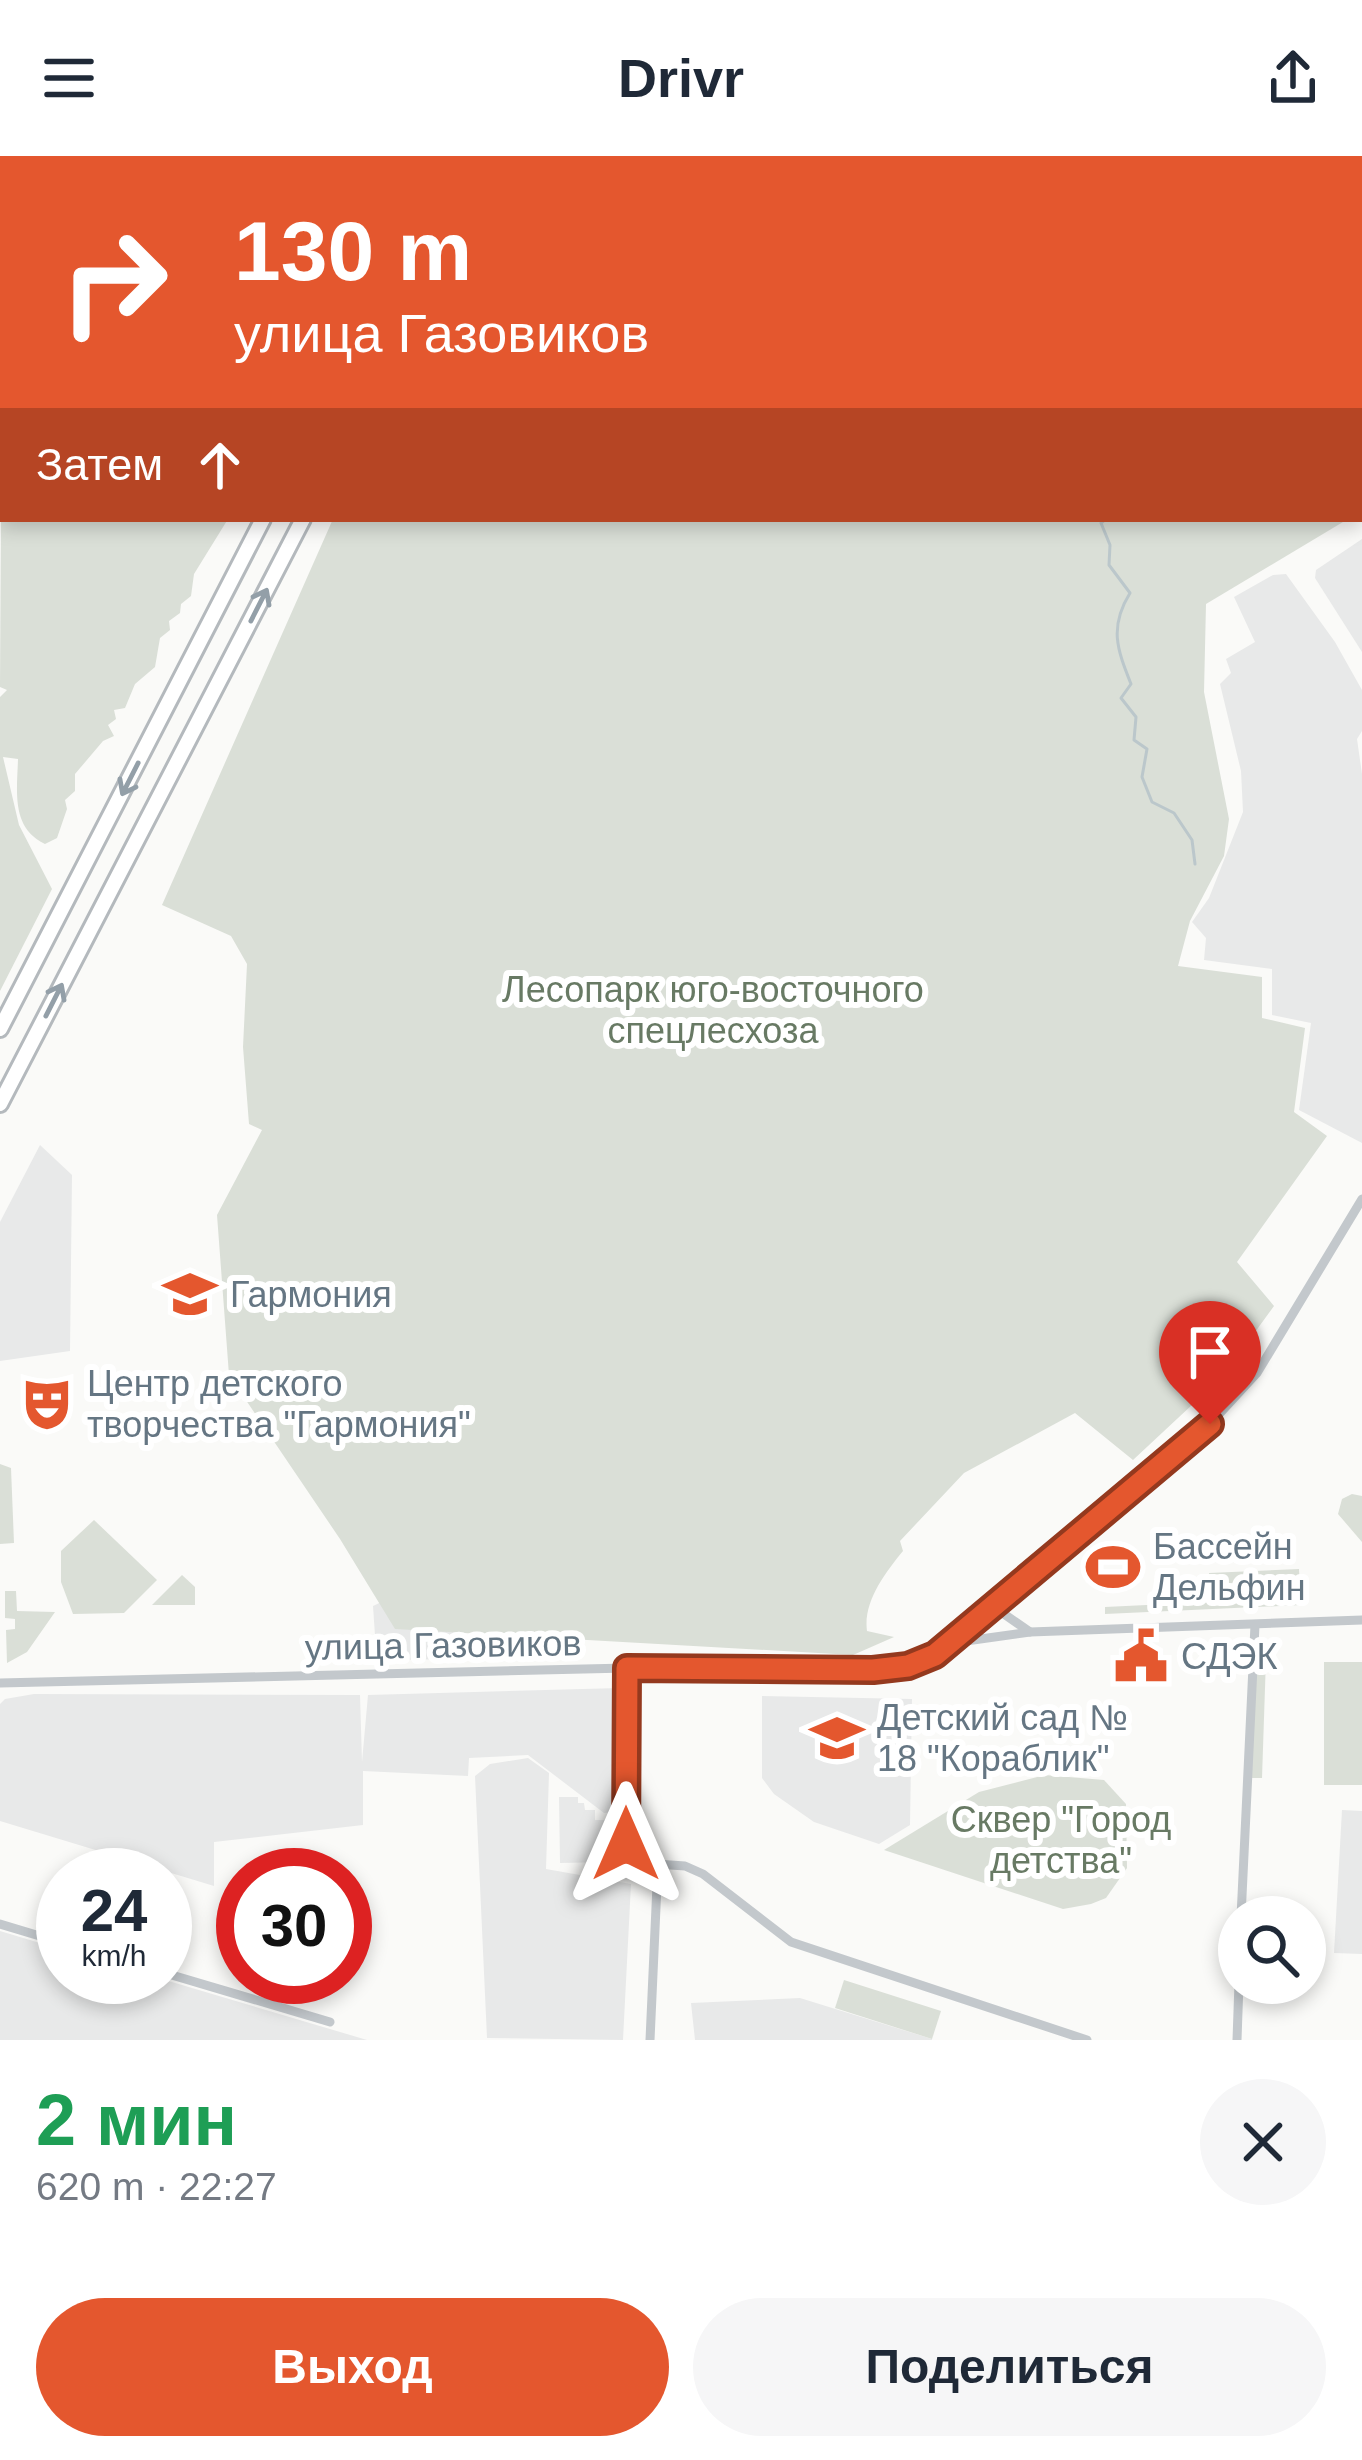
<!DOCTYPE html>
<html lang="ru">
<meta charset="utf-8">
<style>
:root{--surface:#fff;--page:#f6f6f7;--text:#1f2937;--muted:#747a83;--accent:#e4572e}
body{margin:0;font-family:Arial,sans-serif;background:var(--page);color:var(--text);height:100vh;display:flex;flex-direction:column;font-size:45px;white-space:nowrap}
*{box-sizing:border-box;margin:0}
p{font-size:39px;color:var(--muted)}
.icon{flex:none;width:66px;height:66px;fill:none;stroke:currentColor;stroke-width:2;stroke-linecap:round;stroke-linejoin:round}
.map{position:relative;height:1884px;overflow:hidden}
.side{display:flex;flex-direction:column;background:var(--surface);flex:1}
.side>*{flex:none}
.hud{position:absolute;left:0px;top:0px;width:1362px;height:366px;box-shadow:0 6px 18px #0003;background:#e4572e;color:#fff;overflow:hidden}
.buttons{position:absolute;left:1218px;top:1740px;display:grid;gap:24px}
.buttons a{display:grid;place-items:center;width:108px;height:108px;border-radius:50%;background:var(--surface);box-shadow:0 6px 18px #0003;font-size:60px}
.speed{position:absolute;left:36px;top:1692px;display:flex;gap:24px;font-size:60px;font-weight:700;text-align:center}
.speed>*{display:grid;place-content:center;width:156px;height:156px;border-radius:50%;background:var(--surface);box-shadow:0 6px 18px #0003;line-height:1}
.speed small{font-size:30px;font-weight:400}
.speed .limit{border:18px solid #d22;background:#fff;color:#111}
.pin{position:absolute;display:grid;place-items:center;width:102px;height:102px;color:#fff;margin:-123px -51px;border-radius:50% 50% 50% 0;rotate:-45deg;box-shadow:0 0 12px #0007}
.pin .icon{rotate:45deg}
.me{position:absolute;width:132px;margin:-66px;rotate:0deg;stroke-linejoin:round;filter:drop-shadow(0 0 9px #0008)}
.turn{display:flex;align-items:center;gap:42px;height:252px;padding:0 36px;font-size:54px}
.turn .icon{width:156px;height:156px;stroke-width:2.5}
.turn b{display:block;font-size:84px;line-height:102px}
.then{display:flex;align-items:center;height:114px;padding:0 36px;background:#0003;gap:24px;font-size:45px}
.round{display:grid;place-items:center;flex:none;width:126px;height:126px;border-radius:63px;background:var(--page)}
.headline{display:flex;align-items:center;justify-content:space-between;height:204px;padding:0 36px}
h1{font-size:72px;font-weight:600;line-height:90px;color:#1e9e55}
.button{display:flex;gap:24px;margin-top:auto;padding:24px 36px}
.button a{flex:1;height:138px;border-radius:72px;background:var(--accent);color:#fff;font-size:48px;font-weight:600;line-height:138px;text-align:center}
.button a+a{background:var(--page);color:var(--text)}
header{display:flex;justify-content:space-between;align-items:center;height:156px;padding:0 36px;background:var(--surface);font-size:54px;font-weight:600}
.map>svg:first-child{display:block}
</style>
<header><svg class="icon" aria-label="menu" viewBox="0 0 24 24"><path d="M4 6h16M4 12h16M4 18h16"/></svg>Drivr<svg class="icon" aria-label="share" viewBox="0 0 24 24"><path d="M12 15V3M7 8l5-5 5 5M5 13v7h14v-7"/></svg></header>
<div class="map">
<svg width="1362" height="1884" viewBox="0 0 1362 1884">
<rect width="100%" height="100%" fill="#fafaf8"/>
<!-- built -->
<g fill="#e8e9e9">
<polygon points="1362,383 1362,496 1315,422 1316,414"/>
<polygon points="1286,418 1335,486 1362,534 1362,575 1357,583 1362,618 1362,987 1299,954 1311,867 1272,859 1272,813 1204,804 1206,782 1192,766 1209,742 1243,656 1241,615 1220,528 1231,517 1226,503 1255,486 1234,441 1273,419"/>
<polygon points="40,989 72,1019 70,1195 0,1205 0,1066"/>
<polygon points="392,1441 455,1470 455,1503 389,1504 381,1500 376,1494 373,1450"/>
<polygon points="620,1532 618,1655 604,1657 528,1599 469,1602 468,1620 363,1615 363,1669 214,1686 214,1730 0,1665 0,1548 5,1543 34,1538 360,1539 362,1606 368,1539"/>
<polygon points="762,1540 912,1543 910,1669 879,1688 814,1666 774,1638 762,1622"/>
<polygon points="528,1602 549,1617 546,1713 631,1728 623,1884 487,1882 475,1620 490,1608"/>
<polygon points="559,1641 578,1641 578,1647 584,1647 585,1654 595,1654 595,1664 609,1664 610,1706 560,1707"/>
<polygon points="1342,1654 1362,1655 1362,1798 1334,1797"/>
<polygon points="0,1775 63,1794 63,1821 155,1821 367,1884 0,1884"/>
<polygon points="800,1842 932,1883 932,1884 695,1884 691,1847"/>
</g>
<!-- green -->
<g fill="#dadfd7">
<polygon points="3,0 226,0 3,3"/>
<polygon points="495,0 1362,0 1362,354 1359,356 1359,3 494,3"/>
<path d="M3 6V363H228L194 418 191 440 181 448 180 457 169 465 170 474 160 482 155 511 135 528 125 552 114 554 116 563 108 569 114 580 103 585 75 618V635L65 644 67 653 57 682 45 688C11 672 17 636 18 603L3 601 19 669 52 733 0 835V541L7 534 0 531Z"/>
<path d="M333 363H1348L1206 448 1204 536 1229 663 1224 700 1190 765 1178 810 1262 821V862L1305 872 1294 956 1327 980 1237 1106 1274 1150 1223 1220 1133 1304 1075 1257 964 1317 900 1385 903 1395C885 1417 863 1446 867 1475L894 1481 853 1499 395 1473 340 1383 229 1219 217 1059 262 974 249 968 243 891 247 808 231 780 162 749Z"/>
<polygon points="0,1308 11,1312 14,1387 0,1388"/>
<polygon points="1352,1338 1362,1340 1362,1386 1338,1358 1342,1343"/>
<polygon points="94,1364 157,1424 124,1457 73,1458 61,1426 61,1395"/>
<polygon points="1299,1413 1301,1449 1105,1458 1105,1451 1209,1446 1209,1417"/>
<polygon points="182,1419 195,1431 195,1449 152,1449"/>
<polygon points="5,1435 16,1435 17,1455 55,1456 27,1496 7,1507 6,1474 15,1473 15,1463 5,1462"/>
<polygon points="1254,1501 1266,1502 1262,1622 1250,1622"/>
<rect x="1324" y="1506" width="38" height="123"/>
<polygon points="1045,1619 1104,1624 1126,1648 1127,1712 1106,1742 1091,1748 1063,1753 884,1694 979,1636"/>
<polygon points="844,1824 941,1855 932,1883 835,1852"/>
</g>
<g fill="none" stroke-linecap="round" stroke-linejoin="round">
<!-- stream -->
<g stroke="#bbc7cb" stroke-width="3">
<polyline points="1079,0 1085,0"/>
<polyline points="1061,3 1061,0"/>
<path d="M1106 363 1101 367 1110 389 1109 409 1130 437C1109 471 1117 493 1131 528L1121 542 1136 561 1134 584 1147 593 1142 621 1152 646 1174 657 1192 684 1195 708"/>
</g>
<defs>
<g id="highway">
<polyline points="420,3 421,0"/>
<polyline points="459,3 460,0"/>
<polyline points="0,873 263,363"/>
<polyline points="0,948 303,363"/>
</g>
</defs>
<!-- highway casing -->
<use href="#highway" stroke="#b4b9bd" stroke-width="20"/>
<!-- minor -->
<g stroke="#c3c8cc" stroke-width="9">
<polyline points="994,1451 1030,1476"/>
<polyline points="959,1486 1030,1476 1362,1464"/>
<polyline points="627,1512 626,1688 642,1707 685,1710 703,1718 791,1786 1087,1884"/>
<path d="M0 1527 627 1512 873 1514C904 1510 928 1504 954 1487L1210 1268 1257 1217 1362 1043"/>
<polyline points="1241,1761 1255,1469"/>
<polyline points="0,1768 63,1787"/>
<polyline points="165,1817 330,1866"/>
<polyline points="650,1884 658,1707"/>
<polyline points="1237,1884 1239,1827"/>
</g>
<!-- highway -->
<use href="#highway" stroke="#fff" stroke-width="14"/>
</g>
<!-- one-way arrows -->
<defs><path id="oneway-shaft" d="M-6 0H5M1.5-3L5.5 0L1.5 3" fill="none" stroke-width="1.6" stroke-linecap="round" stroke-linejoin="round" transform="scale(3)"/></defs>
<g stroke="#939fa8">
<use href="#oneway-shaft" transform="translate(259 449) rotate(-63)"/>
<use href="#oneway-shaft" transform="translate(130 623) rotate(117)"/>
<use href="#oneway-shaft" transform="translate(54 844) rotate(-63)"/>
</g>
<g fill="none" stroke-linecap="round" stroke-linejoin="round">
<defs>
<polyline id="route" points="626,1688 627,1512 873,1514 908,1510 935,1499 1210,1268"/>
</defs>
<!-- route casing -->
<use href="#route" stroke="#94391e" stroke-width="30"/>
<!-- route -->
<use href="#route" stroke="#e4572e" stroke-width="21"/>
</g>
<!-- icons -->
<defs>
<symbol id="school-bare" viewBox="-9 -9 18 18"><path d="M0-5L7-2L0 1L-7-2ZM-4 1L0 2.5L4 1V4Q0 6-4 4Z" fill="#e4572e" stroke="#fff" stroke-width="2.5" paint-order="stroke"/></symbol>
<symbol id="theatre-bare" viewBox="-9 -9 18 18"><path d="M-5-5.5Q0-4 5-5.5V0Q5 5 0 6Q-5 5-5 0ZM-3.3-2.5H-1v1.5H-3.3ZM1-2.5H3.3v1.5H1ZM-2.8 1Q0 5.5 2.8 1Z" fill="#e4572e" stroke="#fff" stroke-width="2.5" paint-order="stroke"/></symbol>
<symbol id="stadium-bare" viewBox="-9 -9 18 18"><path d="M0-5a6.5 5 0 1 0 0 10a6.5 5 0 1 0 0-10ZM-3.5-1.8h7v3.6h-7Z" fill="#e4572e" stroke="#fff" stroke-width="2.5" paint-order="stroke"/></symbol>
<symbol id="civic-bare" viewBox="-9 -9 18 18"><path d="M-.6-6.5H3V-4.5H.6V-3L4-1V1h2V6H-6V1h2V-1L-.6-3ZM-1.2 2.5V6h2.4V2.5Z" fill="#e4572e" stroke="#fff" stroke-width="2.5" paint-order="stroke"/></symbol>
</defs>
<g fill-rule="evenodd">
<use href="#school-bare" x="152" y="1100" width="76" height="76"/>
<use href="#theatre-bare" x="9" y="1210" width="76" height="76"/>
<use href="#stadium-bare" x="1075" y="1373" width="76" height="76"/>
<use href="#civic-bare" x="1103" y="1462" width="76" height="76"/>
<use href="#school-bare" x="799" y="1544" width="76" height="76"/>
</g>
<g text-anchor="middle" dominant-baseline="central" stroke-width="12" stroke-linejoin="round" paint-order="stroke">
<!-- park labels -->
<g font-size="36" fill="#687a64" stroke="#fff">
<text x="713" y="833">Лесопарк юго-восточного<tspan x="713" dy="41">спецлесхоза</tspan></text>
<text x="1061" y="1663">Сквер "Город<tspan x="1061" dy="41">детства"</tspan></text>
</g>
<!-- poi labels -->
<g font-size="36" fill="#657683" stroke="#fff" text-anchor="start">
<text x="230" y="1138">Гармония</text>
<text x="87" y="1227">Центр детского<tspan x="87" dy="41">творчества "Гармония"</tspan></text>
<text x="1153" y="1390">Бассейн<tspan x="1153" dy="41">Дельфин</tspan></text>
<text x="1181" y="1500">СДЭК</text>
<text x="877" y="1561">Детский сад №<tspan x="877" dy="41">18 "Кораблик"</tspan></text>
</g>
<!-- street labels -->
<g font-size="36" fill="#657683" stroke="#fff">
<text transform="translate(443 1489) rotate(-1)">улица Газовиков</text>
</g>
</g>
</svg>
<div class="buttons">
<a><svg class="icon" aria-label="search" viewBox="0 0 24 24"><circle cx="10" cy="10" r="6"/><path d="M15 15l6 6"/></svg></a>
</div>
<div class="speed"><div>24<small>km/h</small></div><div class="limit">30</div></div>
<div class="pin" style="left:1210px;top:1268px;background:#d93025"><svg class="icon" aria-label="arrive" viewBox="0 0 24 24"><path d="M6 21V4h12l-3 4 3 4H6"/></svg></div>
<svg class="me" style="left:626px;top:1688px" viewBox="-20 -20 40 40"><path d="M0-17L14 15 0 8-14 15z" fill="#e4572e" stroke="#fff" stroke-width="4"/></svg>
<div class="hud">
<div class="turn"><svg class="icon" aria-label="right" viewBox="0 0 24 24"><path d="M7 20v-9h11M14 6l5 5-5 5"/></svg><div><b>130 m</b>улица Газовиков</div></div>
<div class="then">Затем<svg class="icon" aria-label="ahead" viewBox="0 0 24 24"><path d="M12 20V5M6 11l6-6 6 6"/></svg></div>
</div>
</div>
<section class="side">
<div class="headline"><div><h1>2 мин</h1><p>620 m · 22:27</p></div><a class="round"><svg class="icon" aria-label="close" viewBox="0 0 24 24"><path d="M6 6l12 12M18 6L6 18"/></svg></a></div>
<div class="button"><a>Выход</a><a>Поделиться</a></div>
</section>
